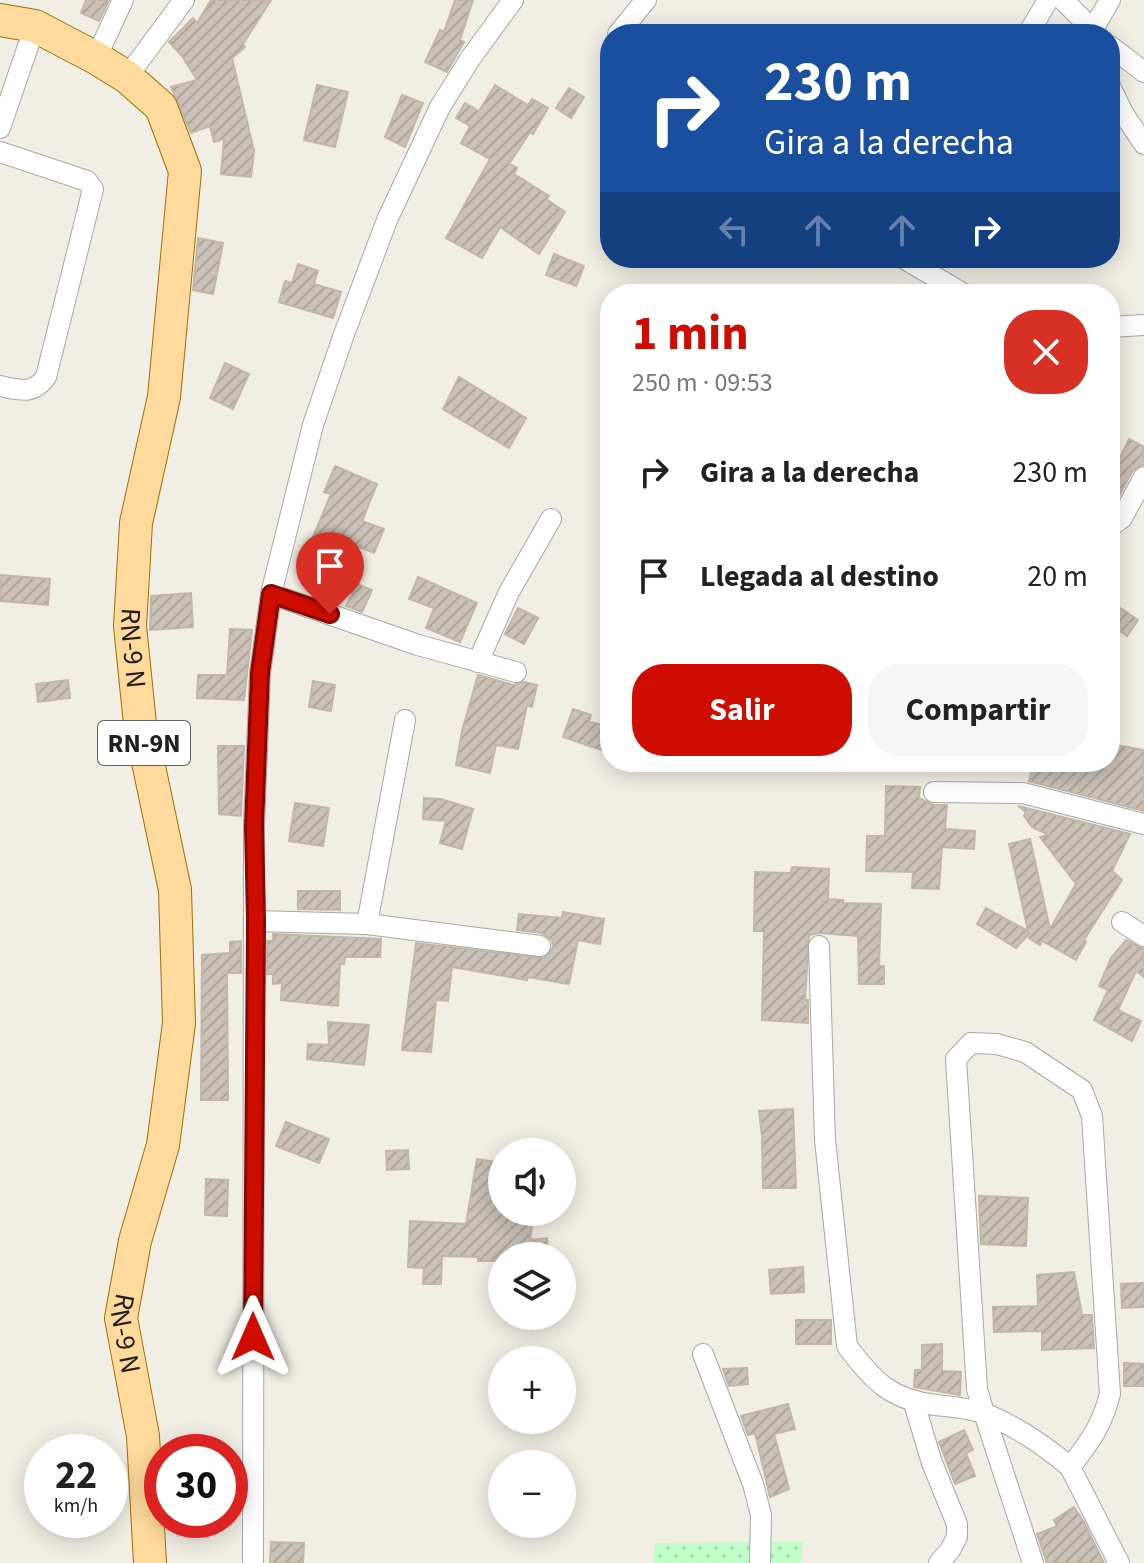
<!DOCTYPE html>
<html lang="es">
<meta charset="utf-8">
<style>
:root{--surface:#fff;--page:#f6f6f6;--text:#222;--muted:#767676;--accent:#cf0c00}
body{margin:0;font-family:"Source Sans 3",sans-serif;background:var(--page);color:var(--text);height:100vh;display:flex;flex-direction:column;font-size:30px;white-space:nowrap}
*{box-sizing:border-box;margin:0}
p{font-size:26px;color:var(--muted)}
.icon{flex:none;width:44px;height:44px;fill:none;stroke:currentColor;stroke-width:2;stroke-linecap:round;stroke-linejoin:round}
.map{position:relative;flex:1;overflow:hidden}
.panel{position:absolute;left:600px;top:284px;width:520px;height:488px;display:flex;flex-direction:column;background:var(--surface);border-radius:32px;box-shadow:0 4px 20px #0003}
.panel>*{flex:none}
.guide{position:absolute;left:600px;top:24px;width:520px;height:244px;border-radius:32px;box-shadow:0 4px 20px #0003;background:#1a4fa0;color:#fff;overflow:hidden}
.fabs{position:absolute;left:488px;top:1138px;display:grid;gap:16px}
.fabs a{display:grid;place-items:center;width:88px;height:88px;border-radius:50%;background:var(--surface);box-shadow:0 4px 20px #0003;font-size:40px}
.speed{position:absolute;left:24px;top:1434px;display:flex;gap:16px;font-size:40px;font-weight:700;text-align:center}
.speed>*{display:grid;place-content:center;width:104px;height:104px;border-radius:50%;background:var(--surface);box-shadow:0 4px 20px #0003;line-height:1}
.speed small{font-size:20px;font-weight:400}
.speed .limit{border:12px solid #d22;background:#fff;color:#111}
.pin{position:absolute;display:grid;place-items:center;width:68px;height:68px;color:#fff;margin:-82px -34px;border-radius:50% 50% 50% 0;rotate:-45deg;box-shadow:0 0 8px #0007}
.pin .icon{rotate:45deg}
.me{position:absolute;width:88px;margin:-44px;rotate:0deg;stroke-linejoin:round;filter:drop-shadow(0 0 6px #0008)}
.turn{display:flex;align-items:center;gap:28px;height:168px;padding:0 32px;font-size:36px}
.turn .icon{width:104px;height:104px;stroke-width:2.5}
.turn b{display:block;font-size:56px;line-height:68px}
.lanes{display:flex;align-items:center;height:76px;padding:0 32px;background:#0003;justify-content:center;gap:40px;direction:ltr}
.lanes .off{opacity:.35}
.round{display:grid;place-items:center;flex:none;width:84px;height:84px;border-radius:32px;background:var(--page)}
.head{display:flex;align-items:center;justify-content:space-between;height:136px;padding:0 32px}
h1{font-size:48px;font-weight:700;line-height:60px;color:var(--accent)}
.button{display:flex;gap:16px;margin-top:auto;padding:16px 32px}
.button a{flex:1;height:92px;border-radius:32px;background:var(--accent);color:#fff;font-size:32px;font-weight:700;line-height:92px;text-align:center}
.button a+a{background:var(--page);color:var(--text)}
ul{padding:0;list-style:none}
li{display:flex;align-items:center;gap:24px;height:104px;padding:0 32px}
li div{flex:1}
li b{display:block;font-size:30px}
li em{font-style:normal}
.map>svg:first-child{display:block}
</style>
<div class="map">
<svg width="1144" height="1563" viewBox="0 0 1144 1563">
<defs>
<pattern id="park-dots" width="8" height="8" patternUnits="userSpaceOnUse" patternTransform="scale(2)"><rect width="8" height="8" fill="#bffec8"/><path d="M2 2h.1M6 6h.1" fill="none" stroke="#a4d9ac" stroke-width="1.8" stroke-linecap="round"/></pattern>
<pattern id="building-hatch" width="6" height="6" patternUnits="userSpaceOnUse" patternTransform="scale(2)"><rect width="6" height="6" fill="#cac1b8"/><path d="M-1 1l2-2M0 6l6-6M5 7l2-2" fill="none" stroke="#ada69e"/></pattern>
</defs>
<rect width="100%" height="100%" fill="#f1eee5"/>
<!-- park -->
<polygon fill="url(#park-dots)" points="803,1542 801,1563 654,1563 655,1543"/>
<!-- building -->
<g fill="url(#building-hatch)" stroke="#c4b5a6" stroke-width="2">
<polygon points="86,0 109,0 99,21 81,13"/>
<polygon points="211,0 271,0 243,44 245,47 232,58 254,151 251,177 221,174 224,139 214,142 210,126 191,133 171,87 197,80 182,56 169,42 193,18 197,23"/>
<polygon points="455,0 473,0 460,40 464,42 447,72 425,62 440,30 444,32"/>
<polygon points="317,85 348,92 335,147 304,140"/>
<polygon points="495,85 528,105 532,99 548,108 533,134 530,132 509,164 517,168 514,174 549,196 546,199 565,212 539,254 500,227 482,258 446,238 490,159 461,143 470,126 456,118 465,103 479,111"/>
<polygon points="569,88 584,97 571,118 556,108"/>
<polygon points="402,95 423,103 405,147 385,137"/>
<polygon points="198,238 223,243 213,294 193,290"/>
<polygon points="554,254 584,266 576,286 546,275"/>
<polygon points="298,264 318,271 314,284 341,292 333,318 279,302 285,281 292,283"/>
<polygon points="225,363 249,374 233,409 210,398"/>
<polygon points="459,377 526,418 509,448 443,409"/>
<polygon points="1129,439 1144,447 1144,464 1133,470 1114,505 1110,503 1110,478"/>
<polygon points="335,466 377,484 362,521 384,529 374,553 342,540 339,547 313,537 331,494 324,492"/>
<polygon points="0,575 50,579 48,605 0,601"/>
<polygon points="418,577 477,603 460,642 426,628 434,608 409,599"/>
<polygon points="357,584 372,590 362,612 346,606"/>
<polygon points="191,593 193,627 150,630 151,596"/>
<polygon points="1110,601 1138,620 1127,636 1110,624"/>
<polygon points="518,608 538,618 524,644 505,634"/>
<polygon points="230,629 252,630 244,700 197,698 198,675 227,675"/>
<polygon points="478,675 513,685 524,682 537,685 532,707 527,705 518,749 496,745 490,773 456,765 462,731"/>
<polygon points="68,680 70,698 38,702 36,684"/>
<polygon points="313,681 335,685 331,711 309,707"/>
<polygon points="573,709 591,715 589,722 610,726 610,753 563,737"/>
<polygon points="1110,744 1144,750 1144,811 1029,781 1034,762 1110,762"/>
<polygon points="218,746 244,746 241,816 219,814"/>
<polygon points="886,786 920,787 919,798 933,805 947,805 945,829 975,831 974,849 942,847 939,889 912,888 913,872 866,871 867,836 885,836"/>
<polygon points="424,798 441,799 473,809 462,849 440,843 446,821 423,819"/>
<polygon points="295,803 329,808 323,846 289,841"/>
<polygon points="1018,806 1130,834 1112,871 1122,880 1084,940 1086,942 1076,960 1042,941 1040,945 1029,938 1029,934 1016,948 977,924 986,908 1028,931 1009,844 1030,839 1050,929 1076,884 1040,837 1049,835 1032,827 1024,816 1026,812"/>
<polygon points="792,867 829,869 828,899 843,900 843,903 881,904 879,966 884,966 884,984 859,984 858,936 819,933 809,935 805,1000 808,1000 808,1023 762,1020 764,931 754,931 755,872 791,873"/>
<polygon points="298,891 340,891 340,910 298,909"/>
<polygon points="563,912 604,919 600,944 578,940 569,984 528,977 527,980 452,967 448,1001 436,1000 431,1052 402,1050 416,943 544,958 553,948 552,940 542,933 517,930 519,914 562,918"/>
<polygon points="273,934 381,939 380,957 345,957 344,964 340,964 338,1006 281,1000 282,983 273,984 273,974 267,974 267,941 273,941"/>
<polygon points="1126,940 1144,949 1144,977 1136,971 1118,1010 1141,1021 1132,1041 1094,1020 1108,990 1099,986 1111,958"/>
<polygon points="241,941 241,973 227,973 228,1100 201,1100 202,955 230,953 230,942"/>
<polygon points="328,1022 369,1025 364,1065 307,1059 308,1044 329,1045"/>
<polygon points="793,1109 796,1188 763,1188 762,1136 759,1111"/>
<polygon points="286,1122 329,1139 319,1163 276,1146"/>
<polygon points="408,1150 409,1169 387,1170 386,1151"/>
<polygon points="477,1159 502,1163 502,1212 534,1212 530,1240 547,1238 548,1256 502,1256 502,1261 478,1261 478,1257 442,1256 441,1284 423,1284 424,1268 408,1267 410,1221 466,1224"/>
<polygon points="206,1179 228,1180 227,1216 205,1215"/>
<polygon points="979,1196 1028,1198 1026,1246 981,1244"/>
<polygon points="803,1267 804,1292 771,1294 769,1270"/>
<polygon points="1074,1272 1082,1315 1092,1315 1094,1348 1042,1350 1042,1331 994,1332 993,1307 1038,1306 1037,1275"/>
<polygon points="1144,1283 1144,1307 1122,1308 1121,1284"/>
<rect x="796" y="1320" width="35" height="24"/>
<polygon points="942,1344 942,1371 961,1372 960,1395 914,1387 915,1370 922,1370 922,1345"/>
<polygon points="1124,1363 1144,1364 1144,1386 1124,1386"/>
<polygon points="747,1368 748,1384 729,1386 723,1369"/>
<polygon points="788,1404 795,1429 774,1434 789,1489 770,1497 755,1433 748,1435 741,1416"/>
<polygon points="964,1430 973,1450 966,1453 975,1476 955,1484 939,1442"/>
<polygon points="1074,1507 1084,1522 1104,1563 1047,1563 1037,1534 1057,1526 1054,1520"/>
<polygon points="271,1542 304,1543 303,1563 270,1563"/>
</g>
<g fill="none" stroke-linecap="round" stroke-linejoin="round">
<defs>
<g id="minor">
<polyline points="1063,0 1097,34"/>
<polyline points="1093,29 1110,0"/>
<polyline points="618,34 646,0"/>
<polyline points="1028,34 1048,0"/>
<polyline points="1110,46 1144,72"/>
<polyline points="96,58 123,0"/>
<polyline points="127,77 184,0"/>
<polyline points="1110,86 1123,113 1144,144"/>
<polyline points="0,128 35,26"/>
<path d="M0 152 87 181 93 189 46 377C33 395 20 390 0 386"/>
<polyline points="903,258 964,294"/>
<polyline points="1110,327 1144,325"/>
<polyline points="1110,527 1122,518 1144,477"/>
<polyline points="271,594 418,645 516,672"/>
<polyline points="478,662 509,592 551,519"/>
<polyline points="934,792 1023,793 1144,824"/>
<polyline points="256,921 367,924 540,946"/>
<polyline points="1122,922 1144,936"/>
<polyline points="367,924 405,720"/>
<path d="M819 946 825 1140 847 1346C873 1381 891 1400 936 1405 952 1407 971 1408 986 1414 1018 1427 1044 1445 1070 1467 1090 1442 1102 1425 1110 1394L1092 1116 1082 1090 1025 1052 997 1044 971 1043 956 1059 977 1389 984 1413 1033 1563"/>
<polyline points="703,1354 753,1484 761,1515 760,1563"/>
<polyline points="914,1403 932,1463 957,1524 957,1537 950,1550 939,1563"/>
<polyline points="1070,1467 1119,1563"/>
<polyline points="253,1563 254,826 260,673 271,594 313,425 343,337 387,220 440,107 470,59 513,0"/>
</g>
<g id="primary">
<path id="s1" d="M0 20 35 26 96 58 127 77 161 107 185 171 164 397 136 523 130 626 140 724 175 890 179 1023 163 1145 135 1241 121 1318 143 1436 150 1563"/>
</g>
</defs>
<!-- minor casing -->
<use href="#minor" stroke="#a7a7a7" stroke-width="22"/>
<!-- primary casing -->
<use href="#primary" stroke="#9b7100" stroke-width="34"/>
<!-- minor -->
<use href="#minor" stroke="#fff" stroke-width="20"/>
<!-- primary -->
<use href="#primary" stroke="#ffda9c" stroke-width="32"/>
</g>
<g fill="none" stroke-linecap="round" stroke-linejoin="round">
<defs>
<polyline id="route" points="253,1337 256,921 254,826 260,673 271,594 330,614"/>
</defs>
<!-- route casing -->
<use href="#route" stroke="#870800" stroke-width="20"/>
<!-- route -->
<use href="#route" stroke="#cf0c00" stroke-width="14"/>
</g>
<g text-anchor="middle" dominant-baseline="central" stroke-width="6" stroke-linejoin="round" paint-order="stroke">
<!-- shield labels -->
<rect fill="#fff" stroke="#636363" stroke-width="2" x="98" y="721" width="92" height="44" rx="6"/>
<g font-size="26" font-weight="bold" fill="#202020">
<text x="144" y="743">RN-9N</text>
</g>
<!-- street labels -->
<g font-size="28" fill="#202020" stroke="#fff">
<text stroke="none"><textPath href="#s1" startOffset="736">RN-9 N</textPath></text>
<text stroke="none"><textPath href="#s1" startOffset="1432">RN-9 N</textPath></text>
</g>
</g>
</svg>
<div class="fabs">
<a><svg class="icon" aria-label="sound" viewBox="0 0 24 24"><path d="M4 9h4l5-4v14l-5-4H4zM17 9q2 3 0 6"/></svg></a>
<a><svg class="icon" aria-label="layers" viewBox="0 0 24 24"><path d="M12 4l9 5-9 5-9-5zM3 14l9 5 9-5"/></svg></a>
<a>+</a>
<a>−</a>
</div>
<div class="speed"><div>22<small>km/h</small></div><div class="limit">30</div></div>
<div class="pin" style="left:330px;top:614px;background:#d93025"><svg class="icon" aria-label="arrive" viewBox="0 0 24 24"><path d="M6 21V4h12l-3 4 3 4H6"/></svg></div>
<svg class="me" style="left:253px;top:1337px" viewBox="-20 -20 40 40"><path d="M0-17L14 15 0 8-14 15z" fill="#cf0c00" stroke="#fff" stroke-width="4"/></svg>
<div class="guide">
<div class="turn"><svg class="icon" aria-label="right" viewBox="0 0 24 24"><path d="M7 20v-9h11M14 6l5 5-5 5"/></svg><div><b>230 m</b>Gira a la derecha</div></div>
<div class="lanes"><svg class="icon off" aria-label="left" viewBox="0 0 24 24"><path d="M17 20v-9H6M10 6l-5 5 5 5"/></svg><svg class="icon off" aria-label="ahead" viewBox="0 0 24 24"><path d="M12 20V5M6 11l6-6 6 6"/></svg><svg class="icon off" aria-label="ahead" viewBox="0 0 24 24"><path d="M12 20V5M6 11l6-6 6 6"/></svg><svg class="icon" aria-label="right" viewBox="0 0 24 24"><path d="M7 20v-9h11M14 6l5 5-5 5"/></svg></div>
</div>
<section class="panel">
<div class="head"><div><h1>1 min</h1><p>250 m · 09:53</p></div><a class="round" style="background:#d93025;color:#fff"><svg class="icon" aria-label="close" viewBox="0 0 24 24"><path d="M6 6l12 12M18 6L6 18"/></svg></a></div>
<ul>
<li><svg class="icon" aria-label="right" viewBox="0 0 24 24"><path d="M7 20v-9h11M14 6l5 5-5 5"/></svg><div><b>Gira a la derecha</b></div><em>230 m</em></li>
<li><svg class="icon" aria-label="arrive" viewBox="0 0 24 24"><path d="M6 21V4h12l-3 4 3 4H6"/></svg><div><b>Llegada al destino</b></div><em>20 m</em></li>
</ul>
<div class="button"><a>Salir</a><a>Compartir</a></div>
</section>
</div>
